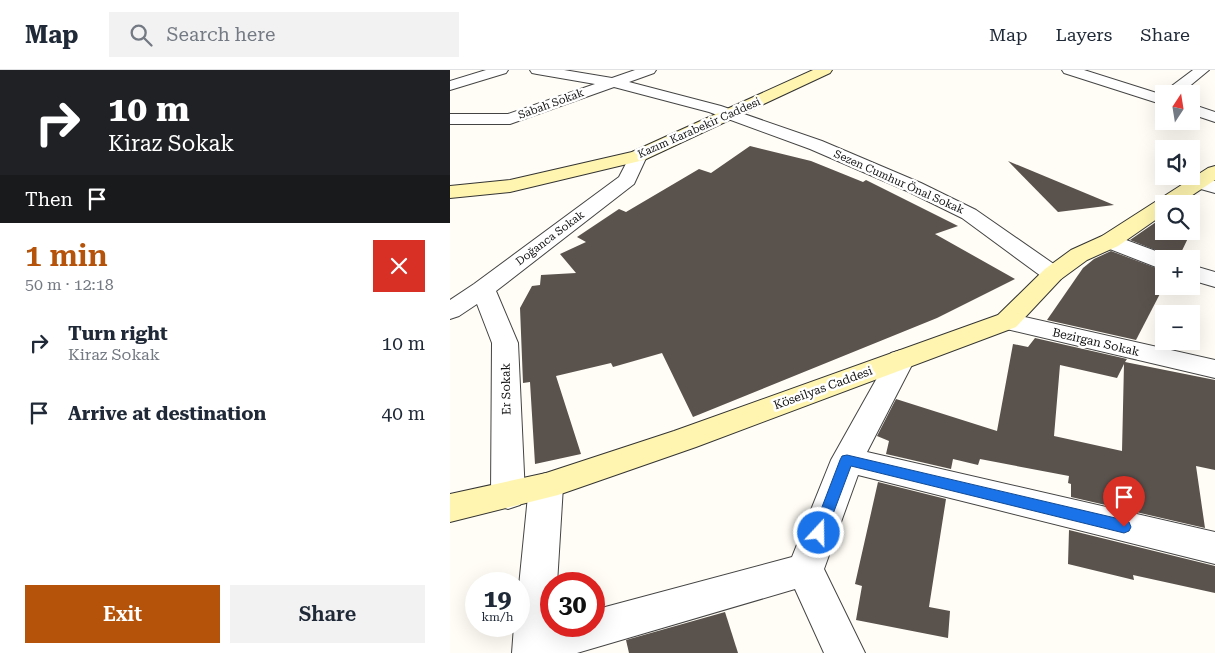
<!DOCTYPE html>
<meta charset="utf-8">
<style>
:root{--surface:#fff;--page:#f2f2f3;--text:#1f2937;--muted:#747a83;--line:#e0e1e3;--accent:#b45309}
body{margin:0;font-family:"Roboto Serif",serif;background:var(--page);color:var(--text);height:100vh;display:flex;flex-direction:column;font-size:19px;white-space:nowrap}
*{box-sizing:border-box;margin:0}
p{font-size:16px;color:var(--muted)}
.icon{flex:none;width:28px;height:28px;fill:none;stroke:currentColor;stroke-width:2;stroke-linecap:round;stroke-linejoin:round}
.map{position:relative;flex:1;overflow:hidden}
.panel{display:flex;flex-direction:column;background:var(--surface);width:450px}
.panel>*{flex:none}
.hud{background:#202124;color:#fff;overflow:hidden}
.needle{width:32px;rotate:12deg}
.controls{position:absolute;left:705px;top:15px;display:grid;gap:10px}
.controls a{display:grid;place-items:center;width:45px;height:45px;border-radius:0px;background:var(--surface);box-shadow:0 5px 20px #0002;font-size:25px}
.speed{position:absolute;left:15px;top:502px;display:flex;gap:10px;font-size:25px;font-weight:700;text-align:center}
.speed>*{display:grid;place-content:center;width:65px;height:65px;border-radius:50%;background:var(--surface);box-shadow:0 5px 20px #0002;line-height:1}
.speed small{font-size:12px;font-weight:400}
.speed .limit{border:8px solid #d22;background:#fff;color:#111}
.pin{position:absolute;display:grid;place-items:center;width:42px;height:42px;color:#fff;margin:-51px -21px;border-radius:50% 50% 50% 0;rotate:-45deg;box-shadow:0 0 5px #0007}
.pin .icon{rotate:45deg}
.me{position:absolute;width:55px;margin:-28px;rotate:21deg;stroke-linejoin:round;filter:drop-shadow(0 0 4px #0008)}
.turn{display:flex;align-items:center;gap:18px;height:105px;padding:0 25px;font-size:22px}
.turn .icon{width:65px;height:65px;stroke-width:2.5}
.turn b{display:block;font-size:35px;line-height:42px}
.then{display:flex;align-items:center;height:48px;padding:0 25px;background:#0003;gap:10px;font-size:19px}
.round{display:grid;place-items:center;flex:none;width:52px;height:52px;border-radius:0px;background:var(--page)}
.summary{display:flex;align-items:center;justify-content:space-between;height:85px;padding:0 25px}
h1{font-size:30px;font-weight:600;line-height:38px;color:var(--accent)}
.button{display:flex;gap:10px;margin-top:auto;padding:10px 25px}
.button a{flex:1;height:58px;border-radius:0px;background:var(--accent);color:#fff;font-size:20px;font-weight:600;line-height:58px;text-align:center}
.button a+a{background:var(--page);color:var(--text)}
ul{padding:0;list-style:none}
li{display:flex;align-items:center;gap:15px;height:70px;padding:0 25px}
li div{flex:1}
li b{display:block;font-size:19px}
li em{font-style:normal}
header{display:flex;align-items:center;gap:30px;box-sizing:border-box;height:70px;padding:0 25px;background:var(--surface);border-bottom:1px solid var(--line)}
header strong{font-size:24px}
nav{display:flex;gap:28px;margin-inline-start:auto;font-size:18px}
.search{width:350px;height:45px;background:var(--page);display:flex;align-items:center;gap:12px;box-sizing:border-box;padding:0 18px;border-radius:0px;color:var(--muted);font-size:19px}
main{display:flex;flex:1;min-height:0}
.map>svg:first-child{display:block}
</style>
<header>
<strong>Map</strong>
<div class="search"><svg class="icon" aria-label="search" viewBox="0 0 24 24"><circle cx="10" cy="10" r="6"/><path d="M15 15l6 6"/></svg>Search here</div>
<nav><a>Map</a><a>Layers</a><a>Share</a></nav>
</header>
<main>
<section class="panel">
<div class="hud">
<div class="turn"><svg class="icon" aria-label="right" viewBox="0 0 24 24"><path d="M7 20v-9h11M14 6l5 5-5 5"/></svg><div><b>10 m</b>Kiraz Sokak</div></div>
<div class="then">Then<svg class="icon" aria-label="arrive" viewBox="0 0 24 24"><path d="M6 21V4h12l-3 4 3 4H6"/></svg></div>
</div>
<div class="summary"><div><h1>1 min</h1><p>50 m · 12:18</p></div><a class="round" style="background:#d93025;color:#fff"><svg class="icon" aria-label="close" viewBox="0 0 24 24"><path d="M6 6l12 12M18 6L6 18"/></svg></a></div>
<ul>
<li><svg class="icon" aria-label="right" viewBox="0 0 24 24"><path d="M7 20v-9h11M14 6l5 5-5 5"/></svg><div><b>Turn right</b><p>Kiraz Sokak</p></div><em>10 m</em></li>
<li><svg class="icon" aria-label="arrive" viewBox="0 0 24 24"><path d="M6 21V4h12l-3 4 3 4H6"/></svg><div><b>Arrive at destination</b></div><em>40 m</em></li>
</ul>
<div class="button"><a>Exit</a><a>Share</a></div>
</section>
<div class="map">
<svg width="765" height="583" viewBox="0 0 765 583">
<rect width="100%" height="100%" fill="#fffdf5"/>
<!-- building -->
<g fill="#5a524d" fill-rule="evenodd">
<polygon points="300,76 361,91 413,112 416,110 508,156 485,164 565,209 487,248 243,347 212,283 163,297 161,293 106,306 131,384 85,394 80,312 73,313 70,238 82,216 90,215 91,205 126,203 110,184 136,172 127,167 169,139 176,142 249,99 261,103"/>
<polygon points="558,91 664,135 608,142"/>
<polygon points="706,152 714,155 714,161 728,161 739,166 728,189 680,170"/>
<polygon points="661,181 714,201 714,216 686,270 597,250 633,198 644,189"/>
<path d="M585 268 677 289 675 292 765 310V400L746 396 755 458 621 427V414L618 413 619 406 530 389 528 395 503 389 501 399 436 384 439 371 427 366 446 329 547 361 563 274 578 277ZM674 294 672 381 604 366 610 295 667 308Z"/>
<polygon points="428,412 496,429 479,537 500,541 498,568 406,550 412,516 405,514"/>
<polygon points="619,460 765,496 765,523 683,505 684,510 618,494"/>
<polygon points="275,542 288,583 179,583 176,570"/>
</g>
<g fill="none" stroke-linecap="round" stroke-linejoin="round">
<defs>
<g id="street">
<polygon points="36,0 58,0 56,3 0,20 0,11"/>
<polygon points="80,0 114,0 162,8 185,0 206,0 204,3 179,12 271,36 372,71 471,113 526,140 611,199 615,204 611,209 603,211 595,209 512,148 457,121 360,79 259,42 164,17 60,54 0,54 0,44 58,44 145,14 87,4 82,3"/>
<polygon points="612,0 634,0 713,25 715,21 743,0 759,0 730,24 714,24 714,35 614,3"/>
<polygon points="741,34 765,42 765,52 741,44"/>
<polygon points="188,81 194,82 197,86 184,114 46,221 68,273 75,425 70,435 58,439 46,435 41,425 42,273 27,234 9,246 0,249 0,230 24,214 169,107 182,82"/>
<polygon points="747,106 765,111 765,123 740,116 737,112 740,108"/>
<polygon points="660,164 722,187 723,189 714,189 714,199 706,197 652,176 649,171 652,166"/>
<polygon points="741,195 765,202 765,217 741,210"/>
<polygon points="557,243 765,290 765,308 548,257 544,251 548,245"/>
<polygon points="451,280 461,283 465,289 417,382 765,462 765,494 408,405 374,499 415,583 374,583 345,519 127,583 62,583 64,556 69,556 69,516 79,416 84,407 96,403 108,407 113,416 107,514 101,514 101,556 144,556 144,540 342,487 381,390 441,283"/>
</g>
<g id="secondary">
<polygon points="363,0 382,0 380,3 194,90 60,122 0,128 0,116 60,110 182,82"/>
<polygon points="765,96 765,110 729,134 714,134 714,144 668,176 637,190 611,209 566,257 246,377 108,425 0,452 0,424 96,403 224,361 548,245 595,199 621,180 652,166 758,98"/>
</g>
</defs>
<!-- street casing -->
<use href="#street" stroke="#444" stroke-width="2"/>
<!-- secondary casing -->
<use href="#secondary" stroke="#333" stroke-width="2"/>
<!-- street -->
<use href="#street" fill="#fff" fill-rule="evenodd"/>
<!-- secondary -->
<use href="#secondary" fill="#fff5b0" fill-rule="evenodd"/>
</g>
<!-- route -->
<polygon fill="#1a73e8" stroke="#114b97" points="397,385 674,450 679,452 681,457 679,461 674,463 401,396 374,468 369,470 364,468 362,463 390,390 392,386"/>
<g text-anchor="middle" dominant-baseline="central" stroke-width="5" stroke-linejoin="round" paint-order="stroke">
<!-- far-street labels -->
<g font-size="11" fill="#111" stroke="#fff">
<text transform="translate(101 34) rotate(-20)">Sabah Sokak</text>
<text transform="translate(249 58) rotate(-24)">Kazım Karabekir Caddesi</text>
<text transform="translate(449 112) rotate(24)">Sezen Cumhur Önal Sokak</text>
<text transform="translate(100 168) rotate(-37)">Doğanca Sokak</text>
</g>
<!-- street labels -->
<g font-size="12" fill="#111" stroke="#fff">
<text transform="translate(646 272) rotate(13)">Bezirgan Sokak</text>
<text transform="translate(373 318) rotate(-20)">Köseilyas Caddesi</text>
<text transform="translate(56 319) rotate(-91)">Er Sokak</text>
</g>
</g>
</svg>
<div class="controls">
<a><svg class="needle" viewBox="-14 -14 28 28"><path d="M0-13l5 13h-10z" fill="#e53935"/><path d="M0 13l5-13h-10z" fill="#747a83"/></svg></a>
<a><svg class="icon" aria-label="sound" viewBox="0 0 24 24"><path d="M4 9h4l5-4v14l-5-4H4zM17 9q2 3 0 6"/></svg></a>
<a><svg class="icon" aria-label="search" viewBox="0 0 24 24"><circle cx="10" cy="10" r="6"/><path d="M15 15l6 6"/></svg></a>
<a>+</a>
<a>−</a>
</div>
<div class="speed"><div>19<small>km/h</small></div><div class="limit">30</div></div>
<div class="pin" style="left:674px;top:457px;background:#d93025"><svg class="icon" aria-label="arrive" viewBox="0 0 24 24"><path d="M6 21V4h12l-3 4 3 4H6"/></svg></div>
<svg class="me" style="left:369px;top:463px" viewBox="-20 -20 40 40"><circle r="17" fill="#1a73e8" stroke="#fff" stroke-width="3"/><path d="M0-11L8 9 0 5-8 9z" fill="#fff"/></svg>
</div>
</main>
